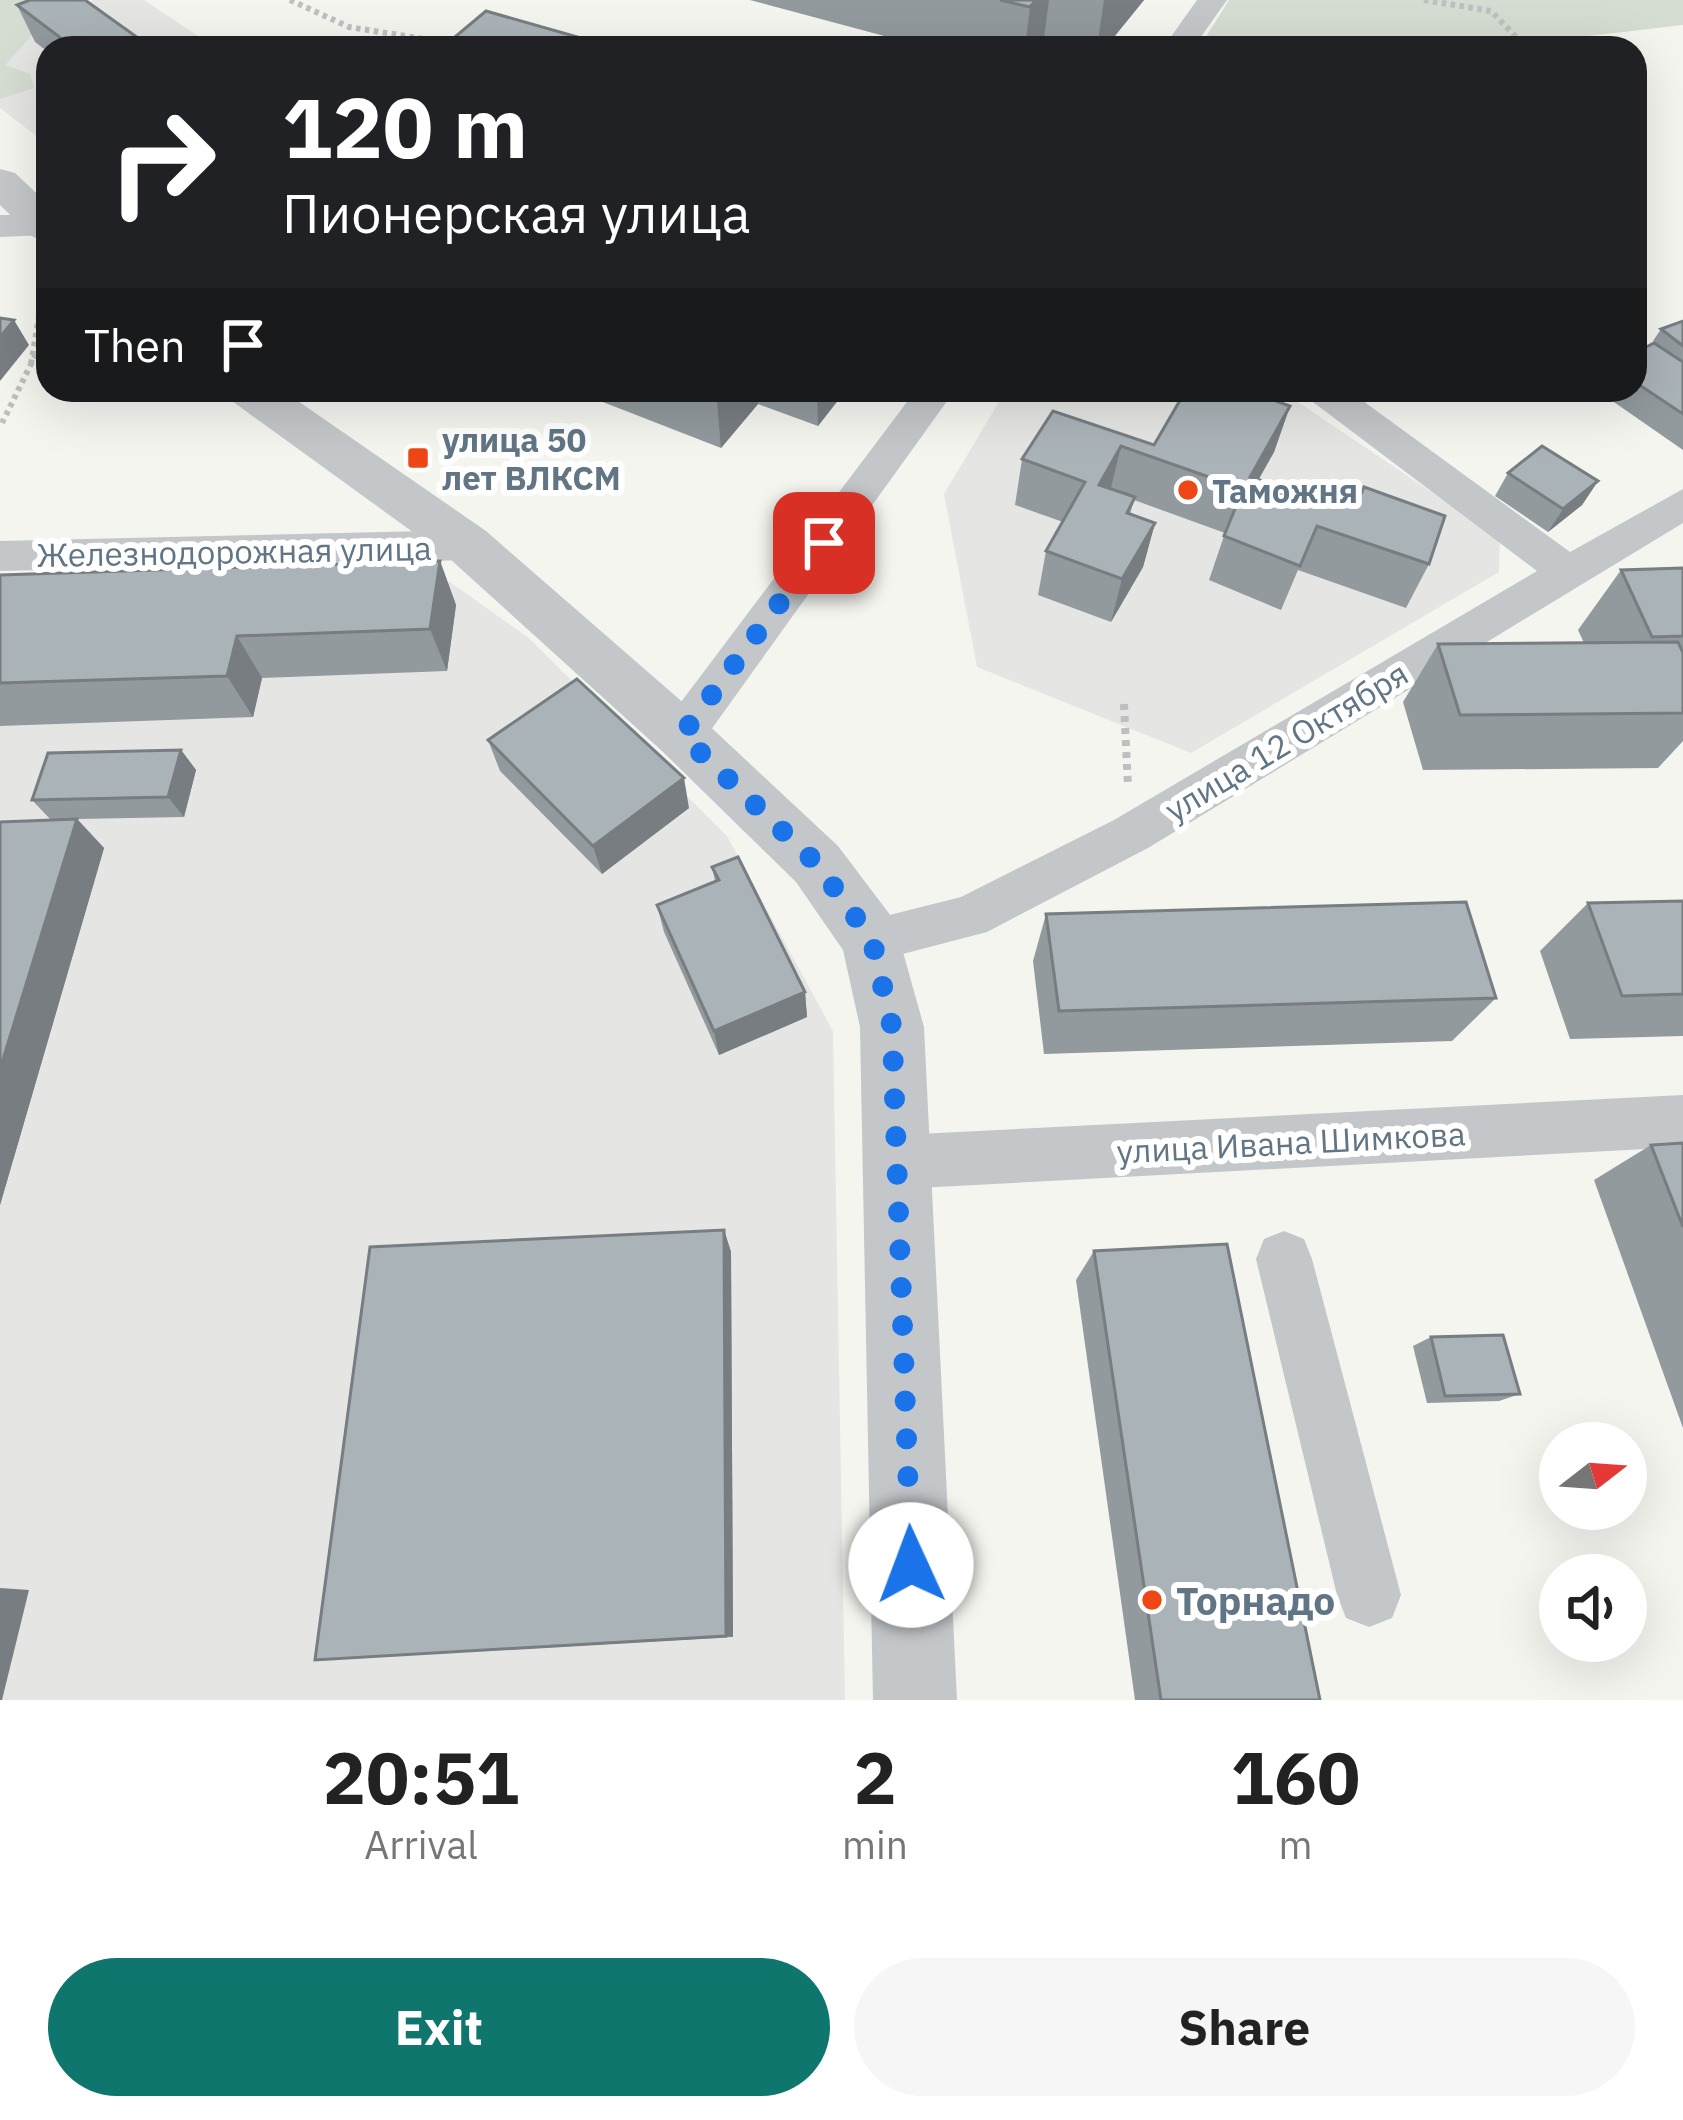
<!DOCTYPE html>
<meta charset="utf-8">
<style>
:root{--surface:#fff;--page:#f6f6f6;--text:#222;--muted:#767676;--accent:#0f766e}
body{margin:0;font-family:"IBM Plex Sans",sans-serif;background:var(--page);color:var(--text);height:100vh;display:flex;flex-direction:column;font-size:45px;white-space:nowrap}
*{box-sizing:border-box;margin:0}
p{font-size:39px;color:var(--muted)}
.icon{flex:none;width:66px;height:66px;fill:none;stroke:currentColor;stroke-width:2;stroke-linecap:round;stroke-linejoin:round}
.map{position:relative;height:1700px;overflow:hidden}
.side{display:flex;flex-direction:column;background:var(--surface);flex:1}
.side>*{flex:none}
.top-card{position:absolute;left:36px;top:36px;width:1611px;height:366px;border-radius:36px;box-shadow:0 12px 48px #0002;background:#202124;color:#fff;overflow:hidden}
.needle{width:78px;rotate:73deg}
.buttons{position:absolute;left:1539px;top:1422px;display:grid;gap:24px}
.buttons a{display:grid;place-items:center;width:108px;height:108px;border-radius:50%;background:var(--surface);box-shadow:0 12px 48px #0002;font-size:60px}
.pin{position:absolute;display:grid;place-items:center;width:102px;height:102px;color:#fff;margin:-51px;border-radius:24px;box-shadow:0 6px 18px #0006}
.me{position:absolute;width:132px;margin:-66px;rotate:358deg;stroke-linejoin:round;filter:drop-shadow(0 0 9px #0008)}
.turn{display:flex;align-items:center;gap:42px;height:252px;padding:0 48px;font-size:54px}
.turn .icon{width:156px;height:156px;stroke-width:2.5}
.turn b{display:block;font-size:84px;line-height:102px}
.then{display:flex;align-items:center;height:114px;padding:0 48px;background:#0003;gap:24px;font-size:45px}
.eta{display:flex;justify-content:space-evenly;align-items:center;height:204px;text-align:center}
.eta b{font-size:72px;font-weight:700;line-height:84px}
.button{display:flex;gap:24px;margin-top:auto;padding:24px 48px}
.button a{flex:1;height:138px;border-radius:72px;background:var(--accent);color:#fff;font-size:48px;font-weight:700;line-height:138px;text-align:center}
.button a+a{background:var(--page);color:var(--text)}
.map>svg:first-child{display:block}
</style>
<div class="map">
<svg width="1683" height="1700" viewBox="0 0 1683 1700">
<rect width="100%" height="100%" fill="#f5f5f0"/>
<!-- built -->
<g fill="#e5e6e4">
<polygon points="93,0 144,0 216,48 48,48 48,145 0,108 0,40"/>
<polygon points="1006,390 1280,390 1500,538 1499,572 1191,753 977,667 944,494"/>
<polygon points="450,582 529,638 727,836 833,1031 845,1700 0,1700 0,592"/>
</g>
<!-- green -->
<g fill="#d5dcd1">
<polygon points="0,0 89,0 88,9 39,27 5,65 30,74 34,88 0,99"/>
<polygon points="1229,0 1683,0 1683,25 1580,37 1585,48 1390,48 1354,40 1347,48 1199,48"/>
</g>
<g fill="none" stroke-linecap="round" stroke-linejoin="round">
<!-- path-far1 -->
<g stroke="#bdbfc1" stroke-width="6" stroke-dasharray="4.5 4.5" stroke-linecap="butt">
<polyline points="290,0 349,27 455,44"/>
<polyline points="1424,0 1491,11 1527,48"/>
<polyline points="31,364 48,263"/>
<polyline points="2,423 36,354 48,343"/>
</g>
<!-- path -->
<polyline stroke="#bdbfc1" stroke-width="8" stroke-dasharray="6 6" stroke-linecap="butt" points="1124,704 1128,787"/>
<!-- minor -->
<g fill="#c3c7ca" fill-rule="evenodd">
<polygon points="1197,0 1227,0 1193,48 1163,48"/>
<polygon points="0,215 48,215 48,235 0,237"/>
<polygon points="916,390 955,390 698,748 682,753 666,748 659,735 666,722"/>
<polygon points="1303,390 1348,390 1570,552 1683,489 1683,523 1148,848 987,932 872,962 854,956 847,940 854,924 961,897 1114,820 1537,571 1309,399"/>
<polygon points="468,530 483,534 489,545 483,556 468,560 0,571 0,541"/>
<polygon points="1683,1095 1683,1147 899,1189 880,1181 872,1162 880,1143 899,1135"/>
<polygon points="1284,1231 1304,1239 1312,1259 1401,1595 1392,1618 1369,1627 1346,1618 1337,1595 1256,1259 1264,1239"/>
</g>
<!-- tertiary -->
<g fill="#c3c7ca" fill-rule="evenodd">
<polygon points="0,169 15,173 48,204 48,241 33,237 0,205"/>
<polygon points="225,390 282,390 486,531 702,719 838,846 894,920 924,1027 957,1700 873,1700 860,1027 843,950 796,882 662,751 450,559 232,401"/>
</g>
</g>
<!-- wall -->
<g fill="#929a9e">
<polygon points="750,0 1144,0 1105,48 1047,48 1043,45 1041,48 929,48"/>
<polygon points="17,5 152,48 48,48 48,52 35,42"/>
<polygon points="450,41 616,48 452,48"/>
<polygon points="1683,321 1683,450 1598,391 1635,390 1635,353 1662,348 1653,341 1661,329"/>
<polygon points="572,390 846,390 818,426 758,404 721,448"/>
<polygon points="1290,406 1274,452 1258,480 1335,503 1339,494 1429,564 1406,608 1298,570 1281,610 1209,580 1225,533 1134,500 1130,514 1155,523 1143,567 1111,622 1038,595 1046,551 1063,522 1015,505 1022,459 1053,411 1154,445"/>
<polygon points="1508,473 1598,481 1582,505 1548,532 1495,496"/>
<polygon points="440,561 456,605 447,671 262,678 253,717 0,726 0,575"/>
<polygon points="1683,568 1683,741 1658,768 1423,770 1403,702 1438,644 1584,643 1578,630 1621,570"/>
<polygon points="488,740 689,808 602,874 500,771"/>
<polygon points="181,750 196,770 184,817 77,819 104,848 0,1205 0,822 51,820 32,800"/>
<polygon points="712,867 805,992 807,1017 719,1055 664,932 657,905 715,881"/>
<polygon points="1683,901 1683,1036 1570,1039 1540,951 1588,903"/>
<polygon points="1046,914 1496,998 1452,1041 1044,1054 1033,961"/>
<polygon points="1683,1143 1683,1428 1594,1180 1651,1145"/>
<polygon points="724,1230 731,1252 733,1637 315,1660"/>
<polygon points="1094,1251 1320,1700 1135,1700 1076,1280"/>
<polygon points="1431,1337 1520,1394 1499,1401 1427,1403 1413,1346"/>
</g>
<!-- shaded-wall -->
<g fill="#777d81">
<polygon points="1036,0 1049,0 1043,45 1041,48 1025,48 1030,7"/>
<polygon points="1104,0 1144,0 1105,48 1097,48"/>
<polygon points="14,320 29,345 0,381 0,337"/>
<polygon points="716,390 757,390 758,404 721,448"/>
<polygon points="817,390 846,390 818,426"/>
<polygon points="1290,406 1274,452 1235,522 1250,477"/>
<polygon points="1121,446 1110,492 1099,485"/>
<polygon points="1598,481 1582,505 1548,532 1563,509"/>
<polygon points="1155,523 1143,567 1111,622 1122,579"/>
<polygon points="440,561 456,605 447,671 430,629"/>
<polygon points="237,636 262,678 253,717 227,676"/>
<polygon points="181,750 196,770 184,817 168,797"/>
<polygon points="684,778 689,808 602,874 593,846"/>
<polygon points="77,819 104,848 0,1205 0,1069"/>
<polygon points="805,992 807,1017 719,1055 714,1031"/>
<polygon points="724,1230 731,1252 733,1637 726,1636"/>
<polygon points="0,1588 29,1590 2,1700 0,1700"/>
</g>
<!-- building -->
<g fill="#aab3b8" stroke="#777d81" stroke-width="3">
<polygon points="30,0 85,0 152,48 74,48 17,5"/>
<polygon points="1000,0 1036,0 1030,7"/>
<polygon points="486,11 616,48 474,48 450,41"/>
<polygon points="0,318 14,320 0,337"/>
<polygon points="1683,321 1683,346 1661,329"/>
<polygon points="1654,343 1683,362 1683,414 1635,382 1635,353"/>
<polygon points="1186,390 1245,390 1290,406 1250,477 1337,504 1339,494 1358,501 1364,487 1445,516 1429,564 1317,526 1300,566 1224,536 1243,489 1121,446 1099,485 1135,497 1127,513 1155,523 1122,579 1046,551 1085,482 1022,459 1053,411 1154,445"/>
<polygon points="1542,446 1598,481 1563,509 1508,473"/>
<polygon points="440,561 430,629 237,636 227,676 0,683 0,575"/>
<polygon points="1683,568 1683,636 1652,637 1621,570"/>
<polygon points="1678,642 1683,653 1683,713 1460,715 1438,644"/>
<polygon points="577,679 684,778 593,846 488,740"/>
<polygon points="181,750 168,797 32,800 48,753"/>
<polygon points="77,819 0,1069 0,822"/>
<polygon points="738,857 805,992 714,1031 657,905 719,880 712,867"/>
<polygon points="1683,901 1683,994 1622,996 1588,903"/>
<polygon points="1466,902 1496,998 1059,1011 1046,914"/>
<polygon points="1683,1143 1683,1227 1651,1145"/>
<polygon points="724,1230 726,1636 315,1660 370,1247"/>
<polygon points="1227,1244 1320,1700 1161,1700 1094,1251"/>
<polygon points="1503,1335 1520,1394 1445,1396 1431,1337"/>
</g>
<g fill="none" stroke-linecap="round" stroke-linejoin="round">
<!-- route -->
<polyline stroke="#1a73e8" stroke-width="21" stroke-dasharray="0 37.8" points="824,543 682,735 817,864 872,940 892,1027 911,1565"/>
</g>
<!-- markers -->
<g fill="#ef4616" stroke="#fff" stroke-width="4.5">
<rect x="406" y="446" width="24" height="24" rx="6"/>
<circle cx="1188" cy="490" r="12"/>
<circle cx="1152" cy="1600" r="12"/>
</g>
<g text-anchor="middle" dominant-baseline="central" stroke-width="12" stroke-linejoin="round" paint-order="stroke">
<!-- poi labels -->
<g font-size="33" font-weight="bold" fill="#617584" stroke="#fff" text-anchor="start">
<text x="442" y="439">улица 50<tspan x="442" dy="38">лет ВЛКСМ</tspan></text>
<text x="1212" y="490">Таможня</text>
</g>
<!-- street labels -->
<g font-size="33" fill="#617584" stroke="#fff">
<text transform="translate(234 551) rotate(-1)">Железнодорожная улица</text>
<text transform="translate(1286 741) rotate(-31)">улица 12 Октября</text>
<text transform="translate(1291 1142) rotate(-3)">улица Ивана Шимкова</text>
</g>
<!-- near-poi labels -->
<g font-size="39" font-weight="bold" fill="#617584" stroke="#fff" text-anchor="start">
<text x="1176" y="1600">Торнадо</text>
</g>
</g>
</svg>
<div class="buttons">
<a><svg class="needle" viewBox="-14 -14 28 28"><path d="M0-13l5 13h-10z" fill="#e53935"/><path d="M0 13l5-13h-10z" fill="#767676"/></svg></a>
<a><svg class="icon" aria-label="sound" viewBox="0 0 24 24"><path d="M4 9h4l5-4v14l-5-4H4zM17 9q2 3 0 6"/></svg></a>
</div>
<div class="pin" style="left:824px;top:543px;background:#d93025"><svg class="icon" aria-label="arrive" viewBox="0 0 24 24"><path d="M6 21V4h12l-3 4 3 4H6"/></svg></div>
<svg class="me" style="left:911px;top:1565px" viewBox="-20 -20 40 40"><circle r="19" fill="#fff"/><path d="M0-13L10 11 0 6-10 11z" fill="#1a73e8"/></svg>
<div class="top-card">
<div class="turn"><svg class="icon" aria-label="right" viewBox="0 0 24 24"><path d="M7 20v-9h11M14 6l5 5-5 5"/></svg><div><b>120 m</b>Пионерская улица</div></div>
<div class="then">Then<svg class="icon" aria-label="arrive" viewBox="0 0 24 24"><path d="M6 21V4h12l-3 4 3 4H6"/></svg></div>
</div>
</div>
<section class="side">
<div class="eta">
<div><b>20:51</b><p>Arrival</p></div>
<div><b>2</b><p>min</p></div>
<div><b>160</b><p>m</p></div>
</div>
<div class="button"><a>Exit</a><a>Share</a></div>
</section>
